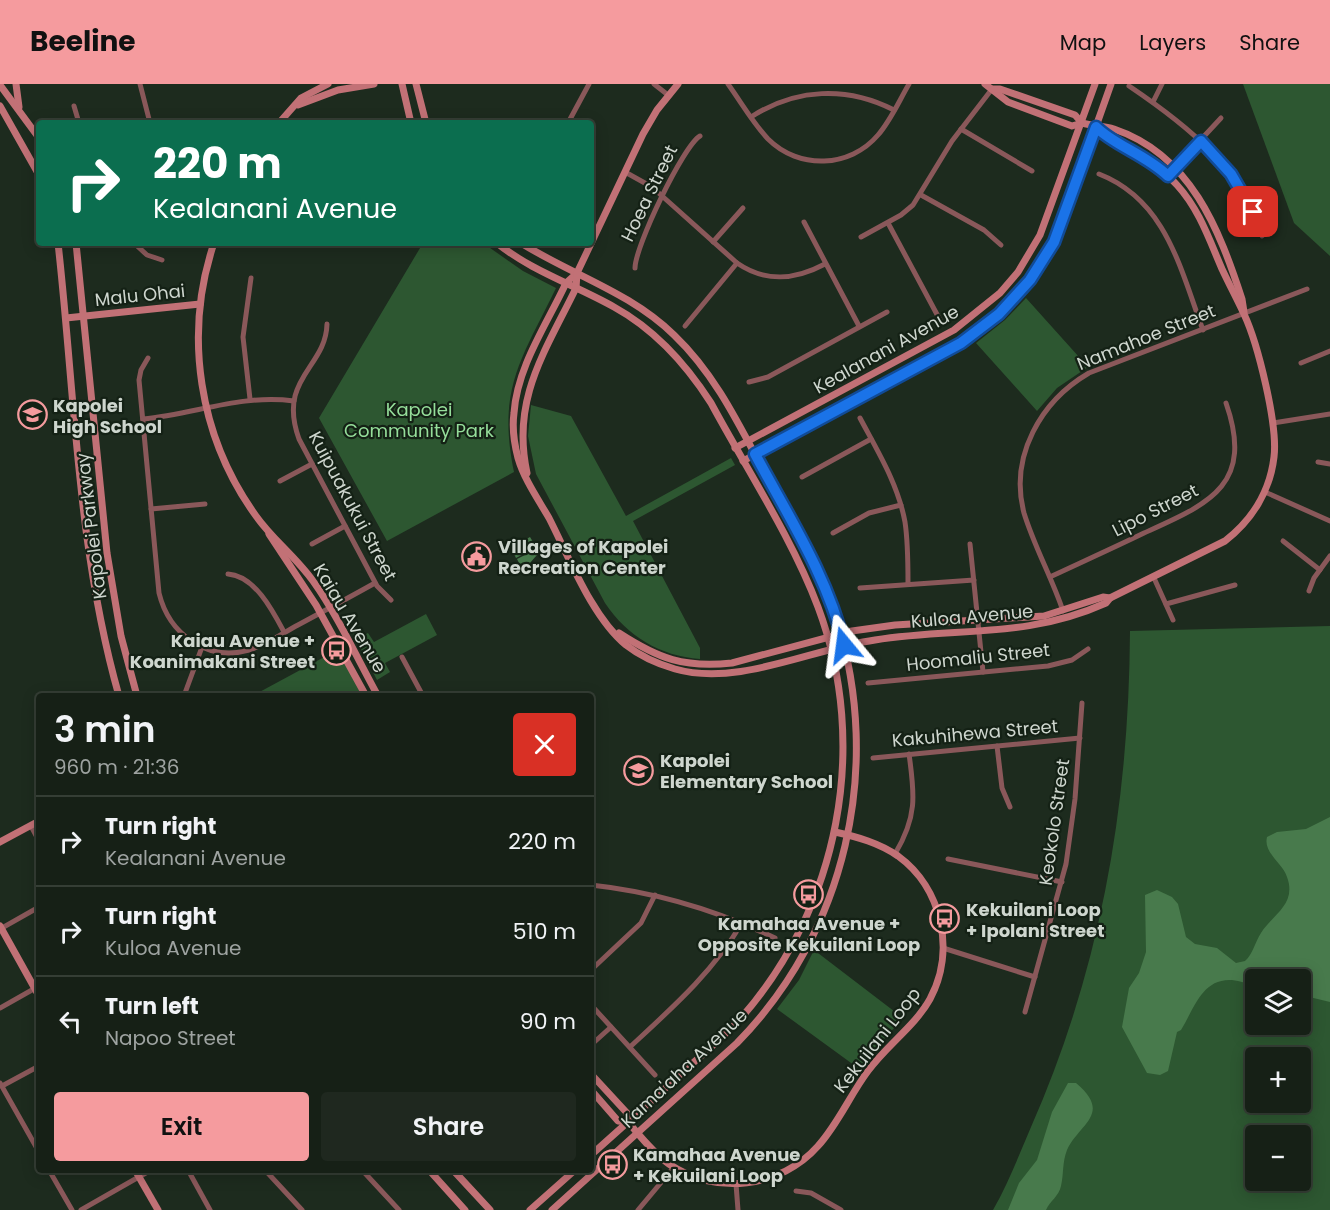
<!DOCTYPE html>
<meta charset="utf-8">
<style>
:root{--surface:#162016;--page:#1f281f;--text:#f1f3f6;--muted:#9ea3a1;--line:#353e35;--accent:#f59b9e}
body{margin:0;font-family:Poppins,sans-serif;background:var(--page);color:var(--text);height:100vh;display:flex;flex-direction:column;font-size:22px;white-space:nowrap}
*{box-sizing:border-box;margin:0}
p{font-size:20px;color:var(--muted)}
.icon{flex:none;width:33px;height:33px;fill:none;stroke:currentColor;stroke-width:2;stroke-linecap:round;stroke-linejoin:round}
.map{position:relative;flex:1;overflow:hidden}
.side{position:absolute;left:36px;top:609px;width:558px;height:480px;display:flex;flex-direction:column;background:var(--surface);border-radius:6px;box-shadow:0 3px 15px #0003,0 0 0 2px var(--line)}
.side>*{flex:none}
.top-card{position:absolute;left:36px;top:36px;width:558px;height:126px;border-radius:6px;box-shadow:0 3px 15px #0003,0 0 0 2px var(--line);background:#0b6e4f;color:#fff;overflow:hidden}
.fabs{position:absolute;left:1245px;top:885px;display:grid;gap:12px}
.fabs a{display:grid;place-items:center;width:66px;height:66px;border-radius:6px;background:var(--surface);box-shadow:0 3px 15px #0003,0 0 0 2px var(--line);font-size:30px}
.pin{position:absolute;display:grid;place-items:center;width:51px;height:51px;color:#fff;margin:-26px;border-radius:12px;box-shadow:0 3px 9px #0006}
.me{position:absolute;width:66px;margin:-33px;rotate:344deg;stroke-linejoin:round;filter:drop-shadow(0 0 4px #0008)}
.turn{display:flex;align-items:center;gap:21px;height:126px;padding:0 18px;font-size:27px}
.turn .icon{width:78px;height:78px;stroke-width:2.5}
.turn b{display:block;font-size:42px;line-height:51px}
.round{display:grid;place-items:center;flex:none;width:63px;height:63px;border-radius:6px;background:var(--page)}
.overview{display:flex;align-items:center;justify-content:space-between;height:102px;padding:0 18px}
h1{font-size:36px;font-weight:600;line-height:45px}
.button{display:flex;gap:12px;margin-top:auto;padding:12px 18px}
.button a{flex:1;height:69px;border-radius:6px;background:var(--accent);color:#111;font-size:24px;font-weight:600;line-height:69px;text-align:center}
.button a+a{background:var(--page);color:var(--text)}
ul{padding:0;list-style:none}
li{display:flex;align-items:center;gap:18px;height:90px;padding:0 18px;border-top:2px solid var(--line)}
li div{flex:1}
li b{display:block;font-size:22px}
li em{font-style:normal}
header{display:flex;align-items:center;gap:36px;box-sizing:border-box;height:84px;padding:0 30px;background:var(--accent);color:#111}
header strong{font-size:28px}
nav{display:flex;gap:33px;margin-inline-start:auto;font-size:21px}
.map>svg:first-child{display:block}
</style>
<header>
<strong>Beeline</strong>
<nav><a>Map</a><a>Layers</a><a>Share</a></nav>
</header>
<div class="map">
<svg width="1330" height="1126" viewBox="0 0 1330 1126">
<rect width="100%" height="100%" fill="#1d2b1e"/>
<!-- green -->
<g fill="#2d5731" fill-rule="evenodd">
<polygon points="1243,0 1330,0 1330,172 1294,139"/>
<path d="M423 159H483L523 187 556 204C521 276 497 305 514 388L387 457 319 334Z"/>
<polygon points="1026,214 1088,283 1057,304 1037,327 976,259 1005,236"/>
<path d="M531 321 571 332 626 432 731 374 735 381 633 437 700 564V575C660 572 627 552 605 519L536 390 528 352Z"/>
<polygon points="426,530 437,551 385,579 390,588 377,596 351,546 357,543 362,552 368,549 374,558"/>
<path d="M1330 542V1126H993C1008 1100 1019 1071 1031 1043 1101 884 1129 721 1130 547ZM1256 896H1300V940H1256ZM1256 974H1300V1018H1256ZM1256 1052H1300V1096H1256Z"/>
<polygon points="335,553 364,612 358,612 356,609 350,612 347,607 338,612 252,612 328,571 325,566 332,562 329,556"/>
<polygon points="814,866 903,934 858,984 777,925 799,896"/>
</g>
<!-- water -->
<g fill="#487a4c">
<polygon points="530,453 536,463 516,474 511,464"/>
<polygon points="537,465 537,471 529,480 520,481 517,475"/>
<path d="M1330 733V918L1301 911 1300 896H1256L1255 901C1248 900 1240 897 1232 896 1202 894 1194 925 1181 946L1177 948 1168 987 1160 991 1147 989 1122 943 1129 904 1139 889 1146 868 1145 811 1157 806 1172 813 1178 820 1186 853 1195 860 1217 864 1236 879 1245 877C1253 870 1255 858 1261 849 1273 830 1297 820 1287 793 1283 779 1263 769 1267 753L1277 748 1306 745Z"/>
<path d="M1068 999H1076C1113 1030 1079 1040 1067 1066 1062 1079 1064 1089 1061 1102 1059 1112 1050 1117 1046 1126H1008L1019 1099 1037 1076 1052 1028Z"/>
</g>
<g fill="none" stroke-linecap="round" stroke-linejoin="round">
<!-- street -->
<g stroke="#8a585a" stroke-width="5">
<polyline points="140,0 150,39"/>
<polyline points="654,0 668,11"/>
<path d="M728 0C741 18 753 39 768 55 799 86 850 84 878 51 891 36 899 17 909 0"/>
<path d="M1129 2C1191 44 1236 80 1262 152"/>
<polyline points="1153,18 1162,0"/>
<polyline points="74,22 79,39"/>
<path d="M751 33C796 4 847 2 894 26"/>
<polyline points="568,39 589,0"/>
<polyline points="961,45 1032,87"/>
<path d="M625 88 652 103 737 179C766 199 795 196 825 180"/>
<path d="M1099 90C1166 116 1180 184 1203 246"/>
<polyline points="1168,91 1221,34"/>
<polyline points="921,111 984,146 1001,161"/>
<polyline points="804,138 859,242"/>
<polyline points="888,139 940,236"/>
<polyline points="861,153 901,131 913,121 952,57 992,5"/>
<polyline points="713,158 743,124"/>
<polyline points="134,159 147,171 162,176"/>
<path d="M635 184C635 163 683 62 700 52"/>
<path d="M327 240C326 284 277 294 299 355L377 502 391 516"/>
<polyline points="685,242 737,179"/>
<path d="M148 274 141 286 139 296 159 509C169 550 207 578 249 566 266 561 283 549 298 541 324 527 350 513 375 499"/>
<polyline points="1301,279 1330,267"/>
<polyline points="749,298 768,293 887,228"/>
<polyline points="250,315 243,253 251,194"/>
<path d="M860 334C878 368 898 400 905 438 908 458 908 479 908 499"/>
<path d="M143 335C196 330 240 310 294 317"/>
<polyline points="1273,339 1330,330"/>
<polyline points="1318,378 1330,380"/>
<polyline points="802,393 871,355"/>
<polyline points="280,397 312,380"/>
<polyline points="1265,408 1330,437"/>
<polyline points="151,425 205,420"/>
<polyline points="833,449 869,429 901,421"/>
<polyline points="1283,457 1320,486"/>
<polyline points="312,460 345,442"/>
<polyline points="970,460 983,588"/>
<path d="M228 490C255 492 273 527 284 548"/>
<path d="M1052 492C1082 478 1113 464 1144 449 1208 420 1255 402 1226 319"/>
<polyline points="1154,494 1173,536"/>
<polyline points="860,504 974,496"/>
<polyline points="1309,507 1314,494 1330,472"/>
<polyline points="1166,520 1235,501"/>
<path d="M1063 527C1052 494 1034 462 1024 429 1009 372 1041 317 1089 289L1307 205"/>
<polyline points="402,573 423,612"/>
<polyline points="868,599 1048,582 1072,576 1088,565"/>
<polyline points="185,609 202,563"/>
<polyline points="997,662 1002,704 1010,723"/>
<polyline points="873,674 1080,654"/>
<polyline points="31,742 39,757"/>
<path d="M895 770C917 733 915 712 909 670"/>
<polyline points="948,775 1062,798"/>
<path d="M591 801C656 808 716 826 775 854"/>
<polyline points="0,845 39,823"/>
<polyline points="943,864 1035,893"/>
<polyline points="591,886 641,839 655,811"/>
<polyline points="591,921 655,991"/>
<polyline points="0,924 39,902"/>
<polyline points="1025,928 1066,780 1075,715 1082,619"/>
<polyline points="591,961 611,943"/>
<path d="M630 963C672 924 712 889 742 839"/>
<polyline points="0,999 39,1068"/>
<polyline points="2,1002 39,982"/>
<polyline points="49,1086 72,1126"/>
<polyline points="188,1086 210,1126"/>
<polyline points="265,1086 302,1126"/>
<polyline points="362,1086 399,1126"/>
<polyline points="736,1100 738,1126"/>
<polyline points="796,1107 811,1109 841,1126"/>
<polyline points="81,1126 151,1086"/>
<polyline points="638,1126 674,1083"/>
</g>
<!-- secondary -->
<g stroke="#c27176" stroke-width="7">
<polyline points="16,0 19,23"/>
<polyline points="402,0 411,39"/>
<polyline points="416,0 426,39"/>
<polyline points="985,0 1008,18 1072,42 1082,39"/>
<polyline points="0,1 39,54"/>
<polyline points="992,5 1000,5 1075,31 1082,39"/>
<polyline points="298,21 338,6 374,0"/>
<polyline points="0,22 39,91"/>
<polyline points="279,39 301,14 328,0"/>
<path d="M1082 39C1093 42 1104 42 1114 45 1191 71 1219 145 1242 215L1244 228"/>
<path d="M58 159C75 310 77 465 119 612"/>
<polyline points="76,159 107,469 121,552 137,612"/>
<path d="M214 159C183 251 199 353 256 432 273 456 296 473 313 497 338 532 357 574 378 612"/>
<path d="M497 159C531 187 575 201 614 223 654 245 686 280 711 319 746 384 792 454 818 523 870 662 839 823 741 934 724 953 704 969 685 986 654 1015 622 1043 591 1071"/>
<path d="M521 159C572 191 630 208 674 251 717 292 741 345 769 397 794 442 822 487 837 536 883 684 846 848 737 959L552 1126"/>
<path d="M577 189 566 199C547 240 517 283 514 329 512 344 514 359 518 374 524 395 538 415 549 434 569 473 592 533 626 561 640 572 658 580 675 585 738 603 811 565 875 556 957 543 1026 555 1106 519L1110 514 1225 457C1252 436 1270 407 1274 373 1278 341 1258 260 1244 230 1237 215 1229 200 1222 185 1209 155 1199 125 1177 101 1164 86 1148 73 1130 64 1117 57 1107 54 1096 43"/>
<polyline points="66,234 200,220"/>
<polyline points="735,364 954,246 1000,209 1018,188 1040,151 1095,0"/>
<polyline points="743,377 961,259 1010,219 1039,184 1060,144 1111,0"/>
<path d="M527 389C511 315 545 268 576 204L577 189 643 50 657 26 678 0"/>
<polyline points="269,450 316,521 366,612"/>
<path d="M619 549C659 575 684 584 732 579L852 547 895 541 1044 532 1103 513 1110 514"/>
<polyline points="0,758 39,737"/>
<polyline points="0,842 39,912"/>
<polyline points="591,990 627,1029 628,1038"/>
<polyline points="591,1006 618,1037 628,1038"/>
<path d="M628 1038C640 1052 653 1069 669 1080 715 1112 781 1104 818 1062 838 1040 850 1011 868 987 887 961 915 942 930 915 956 867 942 804 898 772 879 759 858 753 835 748"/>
<polyline points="135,1086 158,1126"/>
<polyline points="429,1086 465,1126"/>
<polyline points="453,1086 490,1126"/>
<polyline points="530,1126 575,1086"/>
</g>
</g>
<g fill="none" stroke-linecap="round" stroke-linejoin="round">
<defs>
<path id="route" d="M844 561C828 493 788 432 755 370L961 259 999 230 1030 196 1054 158 1096 43C1115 62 1145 70 1168 92L1201 57 1231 90 1253 128"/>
</defs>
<!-- route casing -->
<use href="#route" stroke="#114b97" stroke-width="15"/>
<!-- route -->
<use href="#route" stroke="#1a73e8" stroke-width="10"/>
</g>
<!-- icons -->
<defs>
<symbol id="school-ring" viewBox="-11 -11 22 22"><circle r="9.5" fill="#142115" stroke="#f59b9e" stroke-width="1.5"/><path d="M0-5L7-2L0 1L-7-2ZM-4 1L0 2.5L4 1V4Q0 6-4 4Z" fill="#f59b9e"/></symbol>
<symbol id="civic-ring" viewBox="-11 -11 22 22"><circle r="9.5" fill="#142115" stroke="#f59b9e" stroke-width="1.5"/><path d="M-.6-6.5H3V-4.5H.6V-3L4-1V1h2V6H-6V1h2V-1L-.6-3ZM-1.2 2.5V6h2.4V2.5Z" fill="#f59b9e"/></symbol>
<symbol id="bus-ring" viewBox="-11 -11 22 22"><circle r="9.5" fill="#142115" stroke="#f59b9e" stroke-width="1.5"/><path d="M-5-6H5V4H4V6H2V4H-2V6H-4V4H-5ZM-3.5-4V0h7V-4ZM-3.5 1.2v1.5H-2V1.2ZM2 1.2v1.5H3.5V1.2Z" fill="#f59b9e"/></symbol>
</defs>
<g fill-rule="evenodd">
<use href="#school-ring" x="16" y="314" width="33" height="33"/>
<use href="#civic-ring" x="460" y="456" width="33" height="33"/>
<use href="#bus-ring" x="320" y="550" width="33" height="33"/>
<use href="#school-ring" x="622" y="670" width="33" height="33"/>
<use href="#bus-ring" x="792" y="794" width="33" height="33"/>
<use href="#bus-ring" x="928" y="818" width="33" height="33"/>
<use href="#bus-ring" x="596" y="1064" width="33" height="33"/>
</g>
<g text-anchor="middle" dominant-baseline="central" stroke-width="4.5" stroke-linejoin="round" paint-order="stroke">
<!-- street labels -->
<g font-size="18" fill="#ced6ce" stroke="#142115">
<text transform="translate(649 109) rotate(-64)">Hoea Street</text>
<text transform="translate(140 211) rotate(-6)">Malu Ohai</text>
<text transform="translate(1146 253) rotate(-22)">Namahoe Street</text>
<text transform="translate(886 265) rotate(-29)">Kealanani Avenue</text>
<text transform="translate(353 422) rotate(62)">Kuipuakukui Street</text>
<text transform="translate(1155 426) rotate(-27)">Lipo Street</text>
<text transform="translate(91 442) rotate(-97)">Kapolei Parkway</text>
<text transform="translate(972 532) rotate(-5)">Kuloa Avenue</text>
<text transform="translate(350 534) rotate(59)">Kaiau Avenue</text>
<text transform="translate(978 573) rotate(-6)">Hoomaliu Street</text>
<text transform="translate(975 649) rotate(-5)">Kakuhihewa Street</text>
<text transform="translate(1054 738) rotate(-82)">Keokolo Street</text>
<text transform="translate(877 956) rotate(-52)">Kekuilani Loop</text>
<text transform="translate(684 984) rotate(-43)">Kama'aha Avenue</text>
</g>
<!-- poi labels -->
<g font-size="18" font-weight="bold" fill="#ced6ce" stroke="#142115" text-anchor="start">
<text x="53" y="321">Kapolei<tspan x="53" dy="21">High School</tspan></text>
<text x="498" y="462">Villages of Kapolei<tspan x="498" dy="21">Recreation Center</tspan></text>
<text x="315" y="556" text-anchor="end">Kaiau Avenue +<tspan x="315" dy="21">Koanimakani Street</tspan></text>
<text x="660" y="676">Kapolei<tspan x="660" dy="21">Elementary School</tspan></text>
<text x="966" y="825">Kekuilani Loop<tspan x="966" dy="21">+ Ipolani Street</tspan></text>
<text x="809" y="839" text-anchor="middle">Kamahaa Avenue +<tspan x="809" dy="21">Opposite Kekuilani Loop</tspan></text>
<text x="633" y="1070">Kamahaa Avenue<tspan x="633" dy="21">+ Kekuilani Loop</tspan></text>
</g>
<!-- park labels -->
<g font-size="18" fill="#95de9a" stroke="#142115">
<text x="419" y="325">Kapolei<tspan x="419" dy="21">Community Park</tspan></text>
</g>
</g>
</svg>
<div class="fabs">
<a><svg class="icon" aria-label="layers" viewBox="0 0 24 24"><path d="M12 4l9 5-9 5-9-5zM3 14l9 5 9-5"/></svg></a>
<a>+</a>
<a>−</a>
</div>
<div class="pin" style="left:1253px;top:128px;background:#d93025"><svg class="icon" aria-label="arrive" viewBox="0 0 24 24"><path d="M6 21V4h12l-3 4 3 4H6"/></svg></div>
<svg class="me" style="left:844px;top:561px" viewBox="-20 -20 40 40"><path d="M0-17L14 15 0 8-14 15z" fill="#1a73e8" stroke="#fff" stroke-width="4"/></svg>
<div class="top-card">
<div class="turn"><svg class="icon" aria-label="right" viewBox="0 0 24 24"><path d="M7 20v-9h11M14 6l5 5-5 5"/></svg><div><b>220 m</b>Kealanani Avenue</div></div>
</div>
<section class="side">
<div class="overview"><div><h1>3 min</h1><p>960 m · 21:36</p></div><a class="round" style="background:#d93025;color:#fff"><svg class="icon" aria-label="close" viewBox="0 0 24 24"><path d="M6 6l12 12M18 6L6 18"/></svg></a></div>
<ul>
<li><svg class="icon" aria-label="right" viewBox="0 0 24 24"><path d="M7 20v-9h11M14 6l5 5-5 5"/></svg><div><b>Turn right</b><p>Kealanani Avenue</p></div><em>220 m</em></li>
<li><svg class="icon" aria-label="right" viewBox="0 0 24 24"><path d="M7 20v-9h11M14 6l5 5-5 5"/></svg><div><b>Turn right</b><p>Kuloa Avenue</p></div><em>510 m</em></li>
<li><svg class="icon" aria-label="left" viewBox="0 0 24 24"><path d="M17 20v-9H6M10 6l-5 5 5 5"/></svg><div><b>Turn left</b><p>Napoo Street</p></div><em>90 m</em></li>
</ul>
<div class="button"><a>Exit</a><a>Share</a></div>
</section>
</div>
